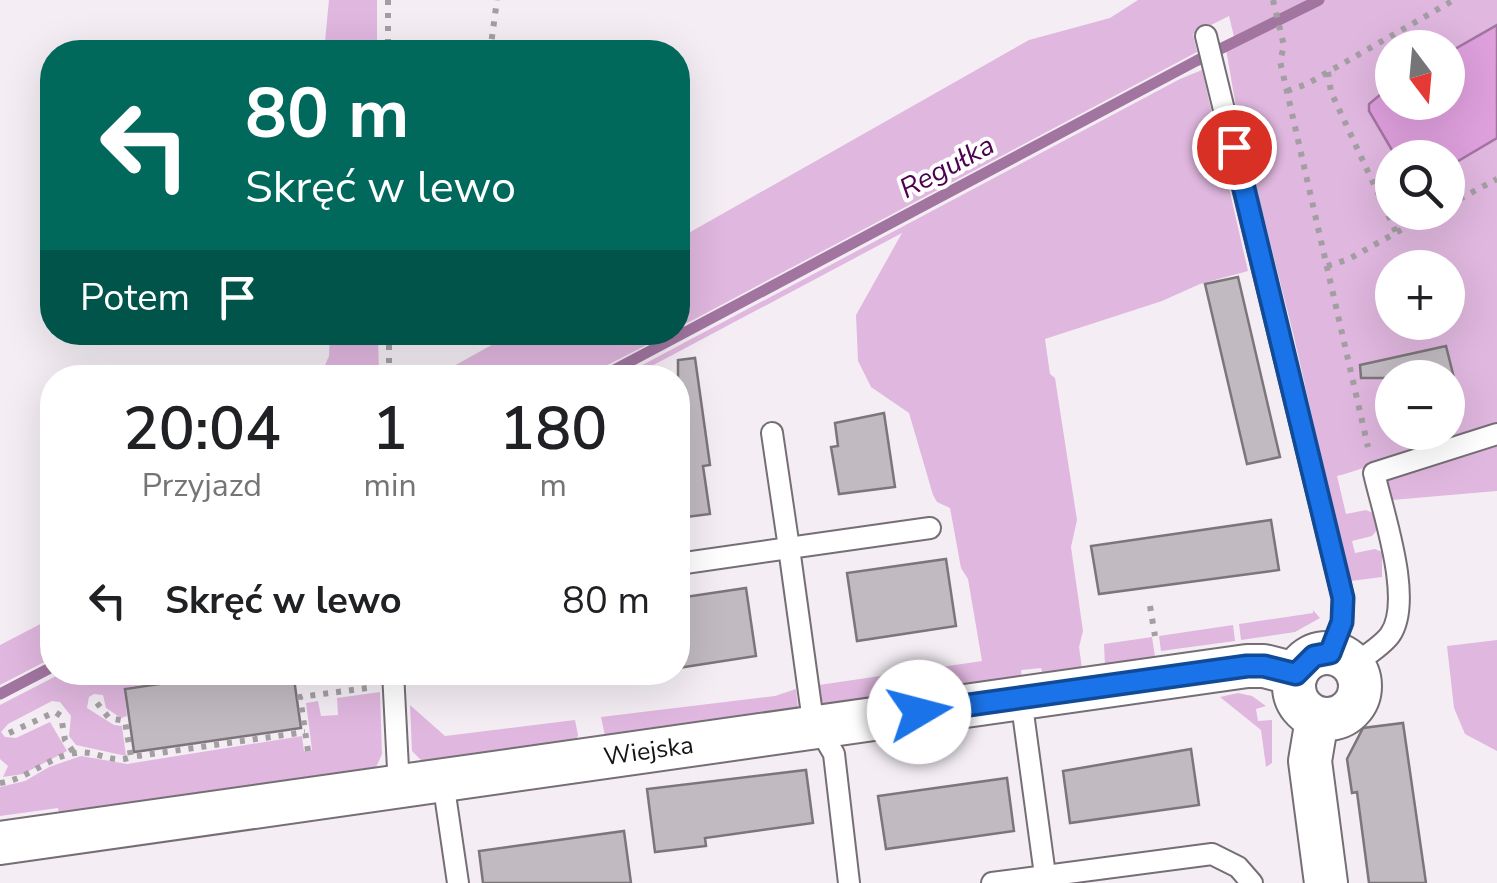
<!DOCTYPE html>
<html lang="pl">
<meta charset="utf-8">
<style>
:root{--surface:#fff;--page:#f2f2f2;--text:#202124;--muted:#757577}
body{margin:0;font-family:"Nunito Sans",sans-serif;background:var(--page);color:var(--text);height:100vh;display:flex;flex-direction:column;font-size:38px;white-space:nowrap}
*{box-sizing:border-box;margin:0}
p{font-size:32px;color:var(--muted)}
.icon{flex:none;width:55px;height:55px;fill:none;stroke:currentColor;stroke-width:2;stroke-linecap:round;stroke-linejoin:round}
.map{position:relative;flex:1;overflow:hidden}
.drawer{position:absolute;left:40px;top:365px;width:650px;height:320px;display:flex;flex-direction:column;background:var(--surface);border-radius:40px;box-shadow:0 10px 40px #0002}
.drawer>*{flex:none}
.banner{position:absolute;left:40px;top:40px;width:650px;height:305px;border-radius:40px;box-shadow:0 10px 40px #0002;background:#00695c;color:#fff;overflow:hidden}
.needle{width:65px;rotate:164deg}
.controls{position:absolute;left:1375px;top:30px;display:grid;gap:20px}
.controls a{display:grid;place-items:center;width:90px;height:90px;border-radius:50%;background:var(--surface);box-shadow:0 10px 40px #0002;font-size:50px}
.pin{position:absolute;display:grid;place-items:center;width:85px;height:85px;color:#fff;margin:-42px;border:5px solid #fff;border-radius:50%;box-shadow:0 2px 10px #0007}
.me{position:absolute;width:110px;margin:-55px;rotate:82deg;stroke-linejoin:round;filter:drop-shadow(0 0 8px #0008)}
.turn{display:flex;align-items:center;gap:35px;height:210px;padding:0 40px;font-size:45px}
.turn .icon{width:130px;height:130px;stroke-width:2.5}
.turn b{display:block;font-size:70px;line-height:85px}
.then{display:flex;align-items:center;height:95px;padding:0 40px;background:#0003;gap:20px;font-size:38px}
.eta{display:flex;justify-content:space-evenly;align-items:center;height:170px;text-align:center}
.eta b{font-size:60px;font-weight:600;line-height:70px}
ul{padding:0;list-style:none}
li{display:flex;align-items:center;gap:30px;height:130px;padding:0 40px}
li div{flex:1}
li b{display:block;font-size:38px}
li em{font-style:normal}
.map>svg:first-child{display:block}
</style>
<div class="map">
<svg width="1497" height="883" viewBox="0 0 1497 883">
<rect width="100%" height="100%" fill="#f4eef4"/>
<!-- green -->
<g fill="#e0b7df" fill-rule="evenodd">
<polygon points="329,0 377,0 377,52 324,52"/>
<path d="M1138 0H1497V491L1392 500 1382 463C1365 466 1354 472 1337 476L1346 514 1366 510 1373 513 1377 530 1372 536 1352 541 1355 553 1375 549 1382 552V577L1351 581 1345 561 1294 337 1236 107 1226 49 1236 45 1229 16 1193 34 1197 52 678 328V239L1029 40 1110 18ZM1392 48H1448V102H1392ZM1392 158H1448V212H1392ZM1392 268H1448V322H1392ZM1392 378H1448V432H1392Z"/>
<polygon points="1202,70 1248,271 1200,284 1162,301 1045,339 1050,374 1055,378 1077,520 1071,547 1083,631 1079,647 1082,668 1077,675 1044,679 1041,668 1021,670 1022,682 828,711 821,705 819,685 982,661 968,579 961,568 950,508 937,502 933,495 909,413 871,387 858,361 856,315 902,233 631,377 618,378 1180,79"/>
<polygon points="330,333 378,333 379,377 320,377 329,356"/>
<polygon points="513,333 513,332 670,333 584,377 434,377"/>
<polygon points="1313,610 1320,618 1295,632 1241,640 1239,624 1313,613"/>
<polygon points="52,618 52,658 0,685 0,645"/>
<polygon points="1233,625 1235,641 1161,651 1159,636"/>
<polygon points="1152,637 1156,663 1105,666 1104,644"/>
<polygon points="1497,640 1497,751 1465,734 1454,708 1447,646"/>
<polygon points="62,673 215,672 215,674 124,688 127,716 121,718 106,708 103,695 94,694 89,697 87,708 114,725 122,726 126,756 76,745 69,736 71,716 60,702 52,701 8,724 1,732 5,737 16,738 50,722 67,751 23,774 3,777 8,766 0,759 0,705"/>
<polygon points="796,689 798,708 794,714 610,742 605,736 601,717 775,696"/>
<polygon points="380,692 382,754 374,772 60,819 58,808 0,816 0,787 25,781 49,767 81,756 127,764 302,736 304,751 312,750 306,703 318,701 321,716 338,715 337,698"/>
<polygon points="1238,693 1252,696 1266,706 1256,709 1258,721 1272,720 1272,763 1266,767 1261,730 1220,697"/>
<polygon points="410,705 445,736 575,720 578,735 574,746 424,763 412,751"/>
</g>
<!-- water -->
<polygon fill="#de9fdd" stroke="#a275a1" stroke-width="2.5" points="1497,25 1497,138 1448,167 1448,158 1396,157 1369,111 1369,104 1392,85 1392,102 1448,102 1448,53"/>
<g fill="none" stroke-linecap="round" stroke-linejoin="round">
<!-- stream -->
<g stroke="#a275a1" stroke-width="11">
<polyline points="599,378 1196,61 1319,0"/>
<polyline points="0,694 52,667"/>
</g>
</g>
<!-- building -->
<g fill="#c1bbc1" stroke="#7c767b" stroke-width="2.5">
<polygon points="1238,277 1280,457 1247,464 1205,284"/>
<polygon points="1446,346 1454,378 1361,378 1360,365"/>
<polygon points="695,358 710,465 703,466 710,514 678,518 678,360"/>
<polygon points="884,413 895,487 839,494 831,447 838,446 835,423"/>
<polygon points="1271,520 1279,570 1099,594 1091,546"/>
<polygon points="946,559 956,626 857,641 847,573"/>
<polygon points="746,588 756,656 678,668 678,598"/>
<polygon points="241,672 293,672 301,728 134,752 125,689"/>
<polygon points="1403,723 1426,883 1369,883 1357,792 1352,793 1347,759 1363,728"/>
<polygon points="1191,749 1199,805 1070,823 1063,771"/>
<polygon points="806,770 813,823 705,838 706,846 655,852 647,789"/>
<polygon points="1007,778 1014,831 886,849 878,796"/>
<polygon points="624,831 631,883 483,883 479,851"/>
</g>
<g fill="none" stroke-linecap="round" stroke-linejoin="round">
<defs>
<g id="lane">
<polyline points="1206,36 1343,598 1342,622 1331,653"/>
<polyline points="678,564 789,548 772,433"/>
<path d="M1353 665C1365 656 1381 647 1390 635 1414 601 1383 513 1374 473L1497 434"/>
<polyline points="393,672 399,788"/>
<polyline points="1021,698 1045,875"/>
<polyline points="443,781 458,883"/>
<polyline points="849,883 834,754 818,727 811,707 789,548 930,528"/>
<polyline points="992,883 1212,854 1238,867 1252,883"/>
</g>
<g id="street">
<circle cx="1327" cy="686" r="33"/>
<polyline points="1317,719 1310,761 1326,883"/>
<path id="s1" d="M0 843 1247 666H1264L1296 674"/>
</g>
</defs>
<!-- lane casing -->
<use href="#lane" stroke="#756f75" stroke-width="24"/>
<!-- street casing -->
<use href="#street" stroke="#756f75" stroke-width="46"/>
<!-- path -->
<g stroke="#a29ea2" stroke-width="6" stroke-dasharray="5 8" stroke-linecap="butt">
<polyline points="388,0 388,52"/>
<polyline points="1273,0 1284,46 1280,61 1368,447"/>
<polyline points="490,52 497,0"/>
<polyline points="1328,72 1331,92 1396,232"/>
<polyline points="1287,91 1307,84 1454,0"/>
<polyline points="1448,205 1497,179"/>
<polyline points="1327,266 1349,259 1433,212"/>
<polyline points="389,332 389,378"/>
<polyline points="389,335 422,332"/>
<polyline points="1150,606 1155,636"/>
<polyline points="223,672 224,679"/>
<polyline points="97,703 109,718 125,721 131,757 305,732"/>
<polyline points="9,733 55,712 61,716 65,740 74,753"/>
<polyline points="308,751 300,697 367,688"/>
<path d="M0 783C28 779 48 757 75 753 95 749 113 765 131 757"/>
</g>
<!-- lane -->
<use href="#lane" stroke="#fff" stroke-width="20"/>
<!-- street -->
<use href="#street" stroke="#fff" stroke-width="42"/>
</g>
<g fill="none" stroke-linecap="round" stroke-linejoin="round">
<defs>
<polyline id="route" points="919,712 1247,666 1264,666 1296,674 1314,656 1330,653 1342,622 1343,598 1234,147"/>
</defs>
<!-- route casing -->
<use href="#route" stroke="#114b97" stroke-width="25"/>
<!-- route -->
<use href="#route" stroke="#1a73e8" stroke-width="18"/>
</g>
<g text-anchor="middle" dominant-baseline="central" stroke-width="8" stroke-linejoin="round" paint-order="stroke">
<!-- street labels -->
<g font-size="25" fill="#151315" stroke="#fff">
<text stroke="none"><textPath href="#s1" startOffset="655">Wiejska</textPath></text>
</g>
<!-- water labels -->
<g font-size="28" font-style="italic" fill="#4d004f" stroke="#fff">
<text transform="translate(947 167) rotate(-28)">Regułka</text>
</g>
</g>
</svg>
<div class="controls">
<a><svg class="needle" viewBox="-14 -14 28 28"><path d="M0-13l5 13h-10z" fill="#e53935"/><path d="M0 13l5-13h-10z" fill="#757577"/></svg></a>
<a><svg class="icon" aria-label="search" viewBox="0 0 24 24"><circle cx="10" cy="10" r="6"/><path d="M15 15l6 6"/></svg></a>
<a>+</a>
<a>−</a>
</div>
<div class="pin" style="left:1234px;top:147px;background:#d93025"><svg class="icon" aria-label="arrive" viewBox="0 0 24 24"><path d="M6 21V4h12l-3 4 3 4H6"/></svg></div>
<svg class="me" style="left:919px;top:712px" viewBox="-20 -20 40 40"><circle r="19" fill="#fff"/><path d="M0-13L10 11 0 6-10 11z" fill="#1a73e8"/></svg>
<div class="banner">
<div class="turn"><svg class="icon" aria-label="left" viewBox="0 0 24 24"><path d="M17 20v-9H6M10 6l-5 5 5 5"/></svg><div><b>80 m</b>Skręć w lewo</div></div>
<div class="then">Potem<svg class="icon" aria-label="arrive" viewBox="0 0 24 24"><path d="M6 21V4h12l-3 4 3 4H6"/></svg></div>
</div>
<section class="drawer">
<div class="eta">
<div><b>20:04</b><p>Przyjazd</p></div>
<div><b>1</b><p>min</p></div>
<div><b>180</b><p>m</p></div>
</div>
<ul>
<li><svg class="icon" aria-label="left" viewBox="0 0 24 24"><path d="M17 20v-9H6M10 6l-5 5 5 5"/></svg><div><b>Skręć w lewo</b></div><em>80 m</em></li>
</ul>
</section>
</div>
